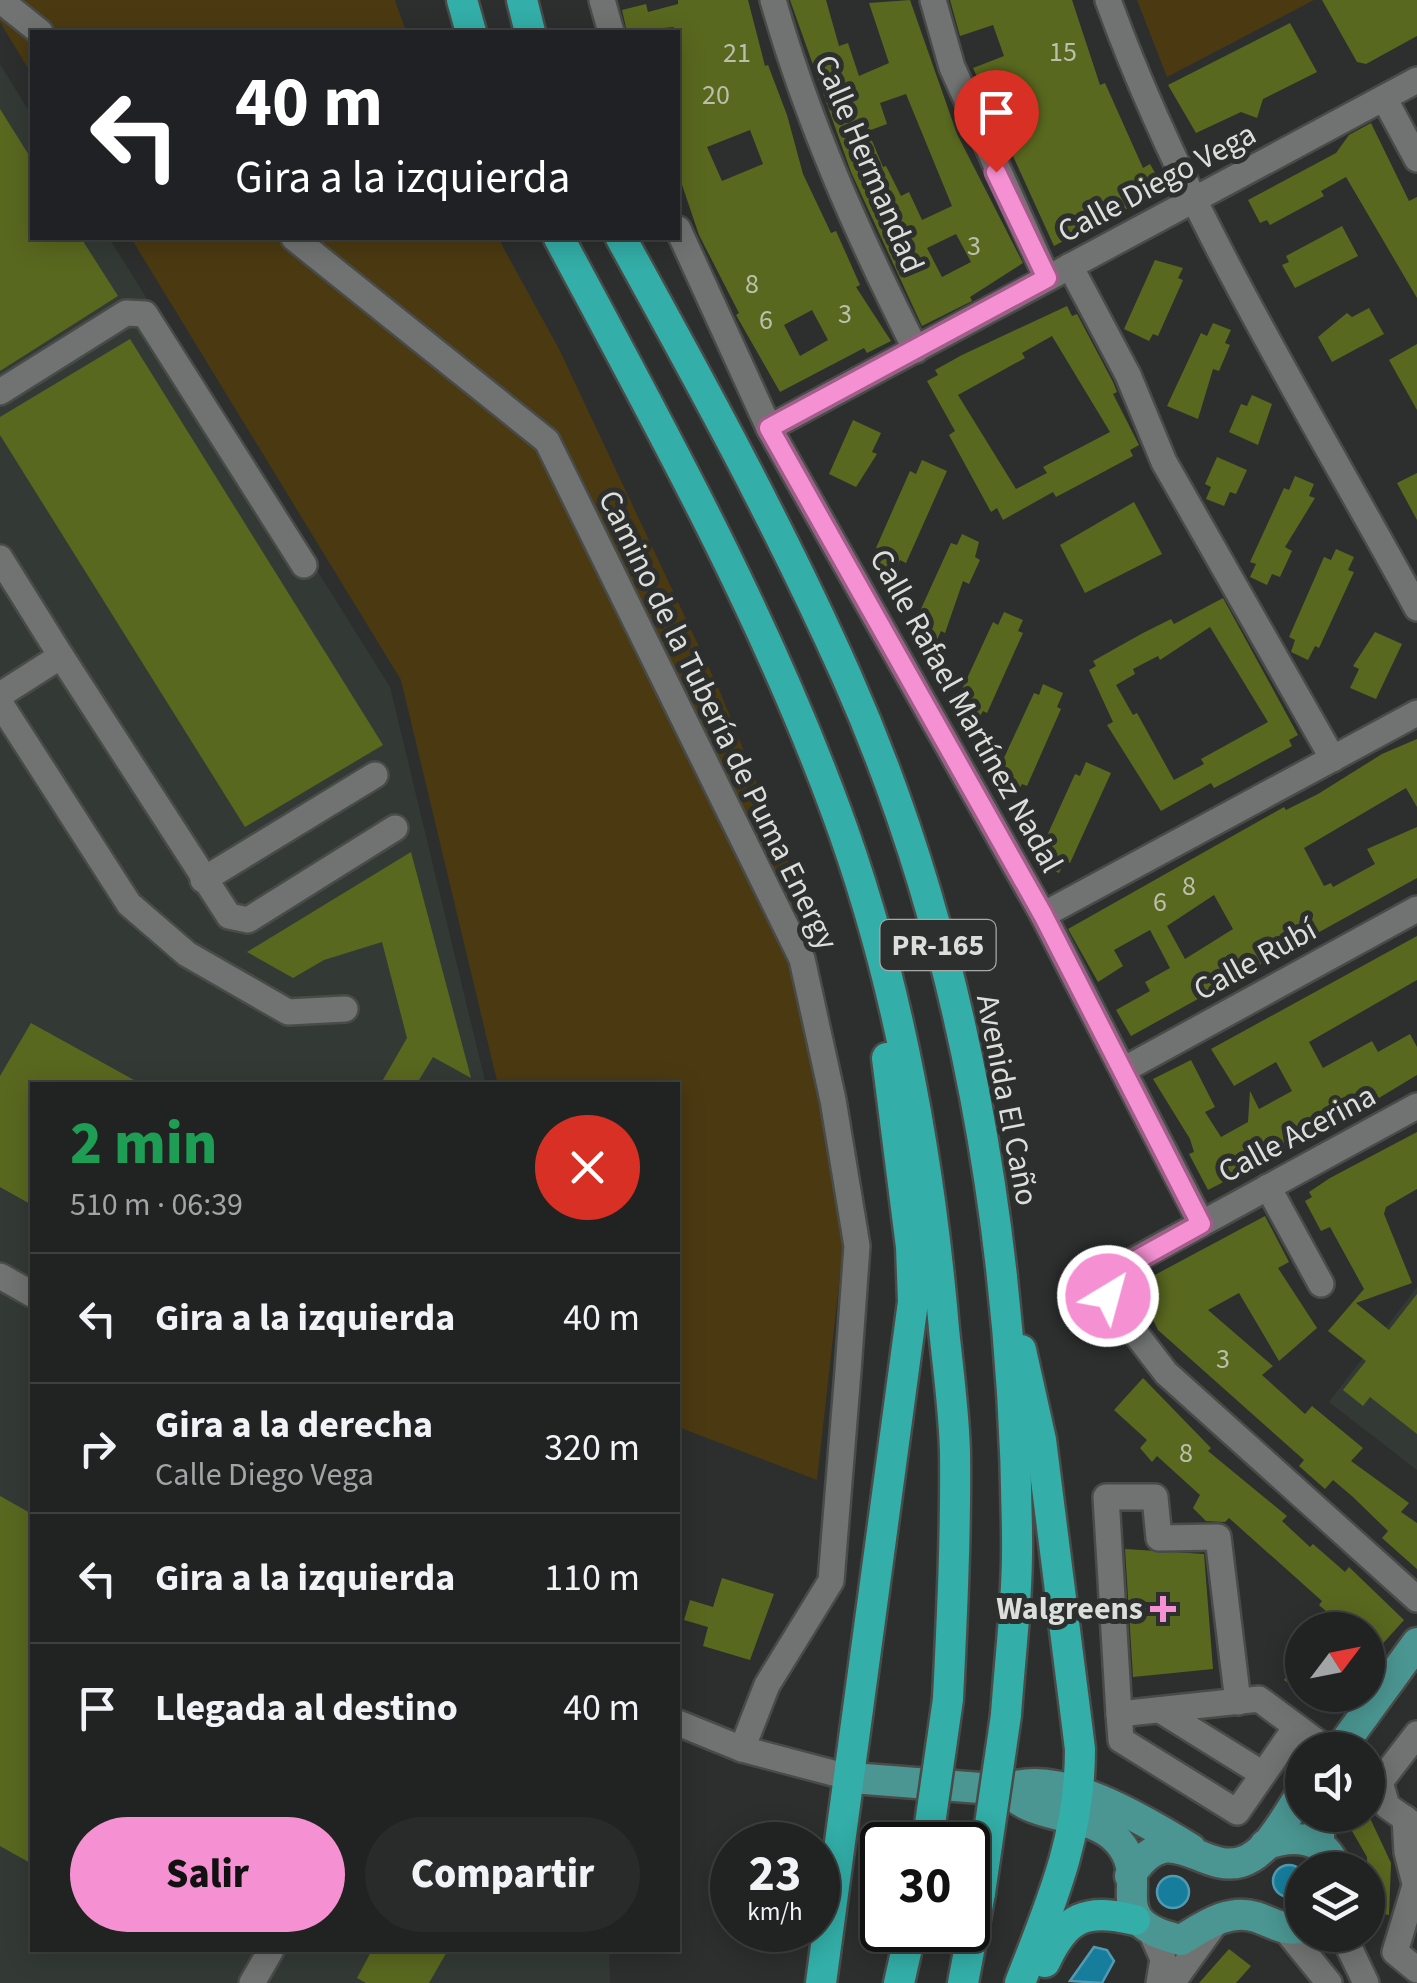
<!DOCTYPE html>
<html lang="es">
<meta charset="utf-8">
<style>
:root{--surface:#212322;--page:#292b2a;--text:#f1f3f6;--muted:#a2a4a5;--line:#3e4040;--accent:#f591d2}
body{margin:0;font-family:"Source Sans 3",sans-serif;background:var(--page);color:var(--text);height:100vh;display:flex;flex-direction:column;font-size:38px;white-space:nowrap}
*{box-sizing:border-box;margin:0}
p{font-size:32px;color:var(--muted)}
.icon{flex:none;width:55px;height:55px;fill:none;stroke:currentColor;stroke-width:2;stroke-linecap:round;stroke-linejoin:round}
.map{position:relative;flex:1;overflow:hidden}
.sheet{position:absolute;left:30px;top:1082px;width:650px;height:870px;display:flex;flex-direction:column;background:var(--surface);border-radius:0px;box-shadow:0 5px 25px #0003,0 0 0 2px var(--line)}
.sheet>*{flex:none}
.top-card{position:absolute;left:30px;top:30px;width:650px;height:210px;border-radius:0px;box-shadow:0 5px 25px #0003,0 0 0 2px var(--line);background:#202124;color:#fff;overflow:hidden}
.needle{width:65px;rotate:58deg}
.buttons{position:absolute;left:1285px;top:1612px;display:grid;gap:20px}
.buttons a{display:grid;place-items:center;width:100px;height:100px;border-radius:50%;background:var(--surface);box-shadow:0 5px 25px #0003,0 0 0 2px var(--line);font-size:50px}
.speed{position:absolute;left:710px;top:1822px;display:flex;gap:20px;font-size:50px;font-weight:700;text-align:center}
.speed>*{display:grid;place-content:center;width:130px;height:130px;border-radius:50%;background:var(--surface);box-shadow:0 5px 25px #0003,0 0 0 2px var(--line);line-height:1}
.speed small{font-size:25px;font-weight:400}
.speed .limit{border:5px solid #111;border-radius:15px;background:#fff;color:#111}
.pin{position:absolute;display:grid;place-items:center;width:85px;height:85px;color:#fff;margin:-102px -42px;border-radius:50% 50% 50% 0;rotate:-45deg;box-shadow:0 0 10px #0007}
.pin .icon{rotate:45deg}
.me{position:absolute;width:110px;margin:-55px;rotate:37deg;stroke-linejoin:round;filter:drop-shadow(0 0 8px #0008)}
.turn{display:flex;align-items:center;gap:35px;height:210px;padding:0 40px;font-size:45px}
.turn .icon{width:130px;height:130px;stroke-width:2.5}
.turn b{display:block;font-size:70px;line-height:85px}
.round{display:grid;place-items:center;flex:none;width:105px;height:105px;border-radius:52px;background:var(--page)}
.summary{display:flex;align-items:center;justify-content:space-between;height:170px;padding:0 40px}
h1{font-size:60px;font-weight:800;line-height:75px;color:#1e9e55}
.action{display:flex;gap:20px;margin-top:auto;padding:20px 40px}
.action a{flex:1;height:115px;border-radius:60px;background:var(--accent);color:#111;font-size:40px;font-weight:800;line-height:115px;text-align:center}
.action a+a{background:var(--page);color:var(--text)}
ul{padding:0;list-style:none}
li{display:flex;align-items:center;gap:30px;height:130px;padding:0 40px;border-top:2px solid var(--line)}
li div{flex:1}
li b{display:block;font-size:38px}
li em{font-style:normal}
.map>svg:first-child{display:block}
</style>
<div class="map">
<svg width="1417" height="1983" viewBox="0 0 1417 1983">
<rect width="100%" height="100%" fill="#2c2f2d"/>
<!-- built -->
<g fill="#333a35">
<polygon points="0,64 32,116 32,238 109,238 390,687 486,1085 32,1085 32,1950 609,1950 610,1983 0,1983"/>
<polygon points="1417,1287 1417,1470 1329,1402"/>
</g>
<!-- green -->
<g fill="#4b3a11">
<polygon points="0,0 395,0 406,32 32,32 32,75 0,22"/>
<polygon points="1137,0 1314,0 1167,77"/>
<polygon points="131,238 498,238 559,349 718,687 807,907 796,967 844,1240 817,1480 678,1427 678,1085 498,1085 401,680"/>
</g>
<!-- water -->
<g fill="#167d9d" stroke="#519ab0" stroke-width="2.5">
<circle cx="1289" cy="1881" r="16"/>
<circle cx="1173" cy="1892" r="16"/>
<polygon points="1094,1947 1107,1950 1114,1961 1102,1983 1070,1981"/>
</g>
<!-- building -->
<g fill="#59681f" fill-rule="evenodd">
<path d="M678 0H748L765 66 768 65 787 115 803 174 831 233 836 231 860 285 856 287 891 341 867 353 864 348 780 392 736 315 739 313 699 235 678 173V32L673 27 627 32 622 10 646 4 648 12 678 4ZM750 130 763 164 722 181 707 147ZM812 310 828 340 800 356 784 325Z"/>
<path d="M790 0H826L839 46 848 43 859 76 889 63 869 3 910 0 957 134 1023 263 970 297 972 301 922 326 851 172ZM906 94 952 206 922 220 909 192 901 196 886 166 883 167 868 131 887 124 880 103ZM956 234 971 262 942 277 927 248Z"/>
<polygon points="950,0 1072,0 1100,85 1105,83 1143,168 1150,164 1163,187 1082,236 1080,232 1054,246 973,68 1004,56 993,25 960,36"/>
<polygon points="1322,0 1417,0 1417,36 1366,64 1357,62"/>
<polygon points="1290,23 1317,72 1263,99 1257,118 1241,112 1196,133 1168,85"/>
<polygon points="0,109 32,160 32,238 81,238 118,296 0,371"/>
<polygon points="1371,123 1409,201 1417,197 1417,298 1346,177 1321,191 1324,196 1270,225 1267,220 1260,223 1248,200 1336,153 1349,135"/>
<polygon points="1342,226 1358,256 1295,288 1282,265 1289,262 1286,256"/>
<polygon points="1155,260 1183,268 1178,278 1183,280 1158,336 1153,334 1149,341 1124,329"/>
<path d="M1067 306 1072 316 1077 314 1113 382 1117 392 1113 394 1139 445 1130 450 1133 456 1092 478 1056 497 1053 492 1003 520 997 508 991 512 949 435 955 431 927 381 938 375 935 370 962 355ZM1052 336 1110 432 1043 467 1047 473 1016 489 958 395 1025 358 1022 353Z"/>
<polygon points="1369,308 1384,334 1332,362 1318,337 1347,313 1352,317"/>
<polygon points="1213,323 1231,330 1225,343 1230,345 1219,371 1213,369 1198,419 1167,406 1201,333 1207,336"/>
<polygon points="130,339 383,745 245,827 0,435 0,417"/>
<polygon points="1417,344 1417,410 1389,360"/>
<polygon points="1252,395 1272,404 1258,445 1229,432 1241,404 1247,406"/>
<polygon points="853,420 881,433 872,452 877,454 856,487 829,474"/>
<polygon points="1217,457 1247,470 1236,494 1230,492 1224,506 1206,499 1211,487 1205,484"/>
<polygon points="922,460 947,471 906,563 900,560 895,571 876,562 881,550 876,548 910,471 916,474"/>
<polygon points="1417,473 1417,520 1397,483"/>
<polygon points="1295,476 1314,484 1309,496 1315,498 1285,547 1292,551 1280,577 1272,574 1267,585 1250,577 1256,564 1250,562 1284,488 1289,490"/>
<polygon points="1134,502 1162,554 1085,593 1060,545"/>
<polygon points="962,534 979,542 975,557 980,560 969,584 963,581 945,633 941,631 935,644 916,635 921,625 915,622 951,543 957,545"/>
<polygon points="1336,549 1354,557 1348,570 1354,572 1319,648 1315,646 1308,660 1291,652 1295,640 1289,637 1324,557 1331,560"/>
<path d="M1223 598 1298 735 1289 740 1292 746 1231 779 1214 788 1211 783 1161 811 1107 725 1113 722 1089 670 1096 666 1093 661 1143 633 1171 619 1174 624ZM1210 627 1268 722 1201 759 1204 764 1174 780 1137 713 1133 715 1116 685 1135 674 1133 669 1158 656 1160 660Z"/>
<polygon points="1004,612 1023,620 1018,631 1023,633 987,713 983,711 976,723 957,715 963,700 958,698 993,622 998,625"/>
<polygon points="1375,632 1402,644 1376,699 1350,688 1359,669 1353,666"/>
<polygon points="1043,684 1063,693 1057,707 1061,709 1027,786 1022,784 1016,795 999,787 1004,776 997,773 1034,693 1039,695"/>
<path d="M1417 739V807L1406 788 1304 848 1324 886 1331 883 1333 887 1375 864 1367 849 1417 827V878L1131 1036 1116 1010 1150 991 1145 982 1170 968 1150 930 1114 950 1123 966 1098 982 1068 929 1284 807 1286 810 1318 794 1382 754ZM1214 895 1233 929 1185 959 1167 926Z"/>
<polygon points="1086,762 1111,773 1070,863 1065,861 1059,873 1041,865 1047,852 1041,849 1075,774 1080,776"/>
<polygon points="411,852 471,1078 433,1057 416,1085 380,1085 407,1038 382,942 324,960 293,978 247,952"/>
<polygon points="1417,936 1417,980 1309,1042 1323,1068 1372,1041 1378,1052 1410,1034 1417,1047 1417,1075 1344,1119 1342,1115 1294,1141 1296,1145 1208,1190 1189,1154 1194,1152 1190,1139 1153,1079 1191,1060 1215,1107 1205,1112 1221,1137 1248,1122 1250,1091 1259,1109 1292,1091 1276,1062 1234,1086 1211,1049"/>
<polygon points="31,1023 143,1085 32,1085 32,1205 0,1187 0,1076"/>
<polygon points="1417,1132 1417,1189 1386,1207 1384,1214 1412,1283 1356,1303 1389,1330 1417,1294 1417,1434 1370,1397 1363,1406 1343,1390 1366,1361 1328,1331 1364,1289 1330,1227 1321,1231 1305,1201 1312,1197 1309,1192 1330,1178"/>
<polygon points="1265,1216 1289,1262 1278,1268 1317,1328 1279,1361 1239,1293 1208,1310 1273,1366 1262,1375 1305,1414 1312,1406 1363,1448 1351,1461 1409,1503 1401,1512 1417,1523 1417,1569 1382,1538 1388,1531 1353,1497 1333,1480 1325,1489 1299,1466 1304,1460 1158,1330 1136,1285"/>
<polygon points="1143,1378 1211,1448 1208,1451 1287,1516 1282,1521 1310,1547 1313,1544 1345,1572 1349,1567 1404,1620 1378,1649 1385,1655 1368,1679 1368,1630 1347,1630 1319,1605 1322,1601 1229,1518 1225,1522 1206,1521 1193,1508 1200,1495 1157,1456 1152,1462 1140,1448 1147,1440 1114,1410"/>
<polygon points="0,1496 32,1514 32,1864 0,1846"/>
<polygon points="1125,1549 1204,1554 1213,1669 1133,1677"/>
<polygon points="722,1578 774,1594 750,1660 703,1646 708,1627 684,1620 690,1600 713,1607"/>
<polygon points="1302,1658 1302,1693 1284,1680"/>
<polygon points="1370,1818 1391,1863 1389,1915 1368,1911 1367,1857 1352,1831"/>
<polygon points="1229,1949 1251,1966 1236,1983 1199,1983"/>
<polygon points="372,1950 448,1950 429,1983 366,1983 357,1978"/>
</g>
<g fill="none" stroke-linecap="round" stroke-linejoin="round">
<defs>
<g id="minor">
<polyline points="0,0 40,32"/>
<polyline points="602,0 611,32"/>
<path d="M773 0C808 123 858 235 916 350"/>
<polyline points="933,0 952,67 1047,278"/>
<path d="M1108 0C1185 213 1309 410 1417 608"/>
<polyline points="1384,98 1417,159"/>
<polyline points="678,229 769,428 1043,915 1201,1223"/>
<polyline points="294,238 547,441 802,959 833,1100 857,1246 848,1371 831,1581 767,1685 742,1749"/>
<polyline points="1070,266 1128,375 1164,462 1333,759"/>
<polyline points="0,392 126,313 145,314 304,565"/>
<polyline points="769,428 1417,80"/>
<polyline points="0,558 61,656"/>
<polyline points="0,695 61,656 229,916 248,920 395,828"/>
<polyline points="0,703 129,904 187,954 288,1012 345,1009"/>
<polyline points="203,880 375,775"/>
<polyline points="1043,915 1417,713"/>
<polyline points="1125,1069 1417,909"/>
<polyline points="1417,1106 1111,1273 1107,1296 1166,1373 1417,1599"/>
<polyline points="1268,1187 1321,1284"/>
<polyline points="0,1276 32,1294"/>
<polyline points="1160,1710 1263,1774"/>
<polyline points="1119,1714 1106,1497 1155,1497 1159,1538 1218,1537 1238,1702"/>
<polyline points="678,1723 742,1749 852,1778"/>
<polyline points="1296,1727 1237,1812 1121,1740 1119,1714 1259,1699 1328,1750"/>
<polyline points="1417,1734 1380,1782 1387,1806 1417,1827"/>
<polyline points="1405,1818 1407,1852 1417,1892"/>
<polyline points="1414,1889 1395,1952 1417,1970"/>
<polyline points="1286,1930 1329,1983"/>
<polyline points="1152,1934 1163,1959 1159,1983"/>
<polyline points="1343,1935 1366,1983"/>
<polyline points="252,1983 271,1950"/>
<polyline points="1172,1983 1216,1922"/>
</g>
<g id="major">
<polyline points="1339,1750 1417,1643"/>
<polyline points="852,1778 1006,1790"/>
<path d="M1006 1790C1039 1823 1090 1810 1118 1841 1155 1882 1097 1921 1181 1940 1203 1927 1228 1908 1256 1917 1274 1923 1283 1931 1302 1928"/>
<path d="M1006 1790C1055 1765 1149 1823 1191 1849"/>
<polyline points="1319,1815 1319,1845"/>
<path d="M1265 1845C1293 1834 1327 1836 1336 1870"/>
<path d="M1130 1876C1170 1814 1200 1874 1241 1862 1269 1854 1287 1814 1302 1793"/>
</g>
<g id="highway">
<polyline points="462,0 471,32"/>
<polyline points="522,0 530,32"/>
<path d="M559 238C658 423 762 610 835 808 897 975 929 1152 944 1329 948 1369 954 1411 955 1452 956 1534 952 1617 948 1699"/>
<path d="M621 238C700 381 779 525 846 675 964 940 1015 1247 1017 1536 1018 1595 1010 1656 1006 1715"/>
<path d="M1045 1962C1066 1916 1086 1908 1135 1920"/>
<polyline points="821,1983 913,1302 911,1247 887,1058"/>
<polyline points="899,1983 911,1930"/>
<polyline points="963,1983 980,1893"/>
<path d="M1020 1983C1051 1903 1080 1838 1080 1749L1041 1440 1021 1350"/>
</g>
</defs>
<!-- minor casing -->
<use href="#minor" stroke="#494b49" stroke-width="30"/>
<!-- major casing -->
<use href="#major" stroke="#494b49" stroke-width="35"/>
<!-- highway casing -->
<use href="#highway" stroke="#494b49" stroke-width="35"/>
<!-- minor -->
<use href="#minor" stroke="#707371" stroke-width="25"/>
<!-- major -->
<use href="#major" stroke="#4b9692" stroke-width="30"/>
<!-- highway -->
<use href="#highway" stroke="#33aea8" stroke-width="30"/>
<defs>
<g id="highway-bridge">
<polyline points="927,1845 948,1699"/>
<polyline points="980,1893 1006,1715"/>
</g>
</defs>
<!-- highway-bridge casing -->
<use href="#highway-bridge" stroke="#494b49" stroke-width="35" stroke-linecap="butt"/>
<!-- highway-bridge -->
<use href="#highway-bridge" stroke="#33aea8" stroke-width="30"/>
</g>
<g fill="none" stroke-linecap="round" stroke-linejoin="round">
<defs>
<polyline id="route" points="996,172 1047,278 769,428 1043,915 1201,1224 1111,1274 1108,1296"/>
</defs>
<!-- route casing -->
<use href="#route" stroke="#9f5e88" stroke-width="25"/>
<!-- route -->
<use href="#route" stroke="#f591d2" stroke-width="18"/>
</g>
<!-- markers -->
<path fill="#f591d2" stroke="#2c2f2d" stroke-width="4" d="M1158 1594h10v10h10v10h-10v10h-10v-10h-10v-10h10z"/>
<g text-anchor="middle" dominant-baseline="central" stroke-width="10" stroke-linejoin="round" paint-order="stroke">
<!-- number labels -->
<g font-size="28" fill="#bbc0ad">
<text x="1063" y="52">15</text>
<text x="737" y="53">21</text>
<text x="716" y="95">20</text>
<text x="974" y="246">3</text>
<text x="752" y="284">8</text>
<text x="845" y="314">3</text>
<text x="766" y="320">6</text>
<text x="1189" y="886">8</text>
<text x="1160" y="902">6</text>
<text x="1223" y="1359">3</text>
<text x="1186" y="1453">8</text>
</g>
<!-- shield labels -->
<rect fill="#2c2f2d" stroke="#a7aaa8" stroke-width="2.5" x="880.5" y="920" width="115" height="50" rx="8"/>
<g font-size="30" font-weight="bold" fill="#dcdedc">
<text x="938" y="945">PR-165</text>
</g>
<!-- street labels -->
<g font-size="32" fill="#dcdedc" stroke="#2c2f2d">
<text transform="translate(869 164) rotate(67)">Calle Hermandad</text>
<text transform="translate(1157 183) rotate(-28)">Calle Diego Vega</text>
<text transform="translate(966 711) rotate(61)">Calle Rafael Martínez Nadal</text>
<text transform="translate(718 720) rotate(64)">Camino de la Tubería de Puma Energy</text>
<text transform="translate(1255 960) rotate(-29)">Calle Rubí</text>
<text transform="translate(1007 1100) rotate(79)">Avenida El Caño</text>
<text transform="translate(1297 1134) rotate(-28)">Calle Acerina</text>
</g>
<!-- poi labels -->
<g font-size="32" font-weight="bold" fill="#dcdedc" stroke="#2c2f2d" text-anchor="end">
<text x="1143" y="1609">Walgreens</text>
</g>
</g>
</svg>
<div class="buttons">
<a><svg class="needle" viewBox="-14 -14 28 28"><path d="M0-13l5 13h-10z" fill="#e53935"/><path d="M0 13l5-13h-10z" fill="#a2a4a5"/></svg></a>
<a><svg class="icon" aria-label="sound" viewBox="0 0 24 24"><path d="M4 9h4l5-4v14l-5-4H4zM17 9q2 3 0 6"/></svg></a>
<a><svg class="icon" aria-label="layers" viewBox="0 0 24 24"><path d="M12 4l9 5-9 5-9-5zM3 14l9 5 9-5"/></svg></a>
</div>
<div class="speed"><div>23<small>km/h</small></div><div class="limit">30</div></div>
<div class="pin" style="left:996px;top:172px;background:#d93025"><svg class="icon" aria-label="arrive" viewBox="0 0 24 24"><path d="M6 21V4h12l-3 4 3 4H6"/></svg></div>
<svg class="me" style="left:1108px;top:1296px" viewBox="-20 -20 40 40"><circle r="17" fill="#f591d2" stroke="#fff" stroke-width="3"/><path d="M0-11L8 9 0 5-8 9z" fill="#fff"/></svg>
<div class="top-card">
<div class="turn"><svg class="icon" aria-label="left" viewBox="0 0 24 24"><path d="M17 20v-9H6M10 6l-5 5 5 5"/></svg><div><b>40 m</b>Gira a la izquierda</div></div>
</div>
<section class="sheet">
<div class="summary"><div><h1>2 min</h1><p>510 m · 06:39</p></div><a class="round" style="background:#d93025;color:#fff"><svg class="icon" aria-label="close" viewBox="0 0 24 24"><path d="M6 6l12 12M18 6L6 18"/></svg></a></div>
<ul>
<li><svg class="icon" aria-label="left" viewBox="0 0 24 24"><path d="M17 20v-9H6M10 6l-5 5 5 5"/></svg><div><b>Gira a la izquierda</b></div><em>40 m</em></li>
<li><svg class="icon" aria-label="right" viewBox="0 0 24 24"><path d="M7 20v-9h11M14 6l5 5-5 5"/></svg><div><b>Gira a la derecha</b><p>Calle Diego Vega</p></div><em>320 m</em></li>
<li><svg class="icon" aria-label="left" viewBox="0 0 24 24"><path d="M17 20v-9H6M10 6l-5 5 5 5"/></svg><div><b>Gira a la izquierda</b></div><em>110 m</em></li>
<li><svg class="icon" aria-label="arrive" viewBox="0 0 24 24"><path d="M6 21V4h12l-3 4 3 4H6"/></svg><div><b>Llegada al destino</b></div><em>40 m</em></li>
</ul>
<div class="action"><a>Salir</a><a>Compartir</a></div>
</section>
</div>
